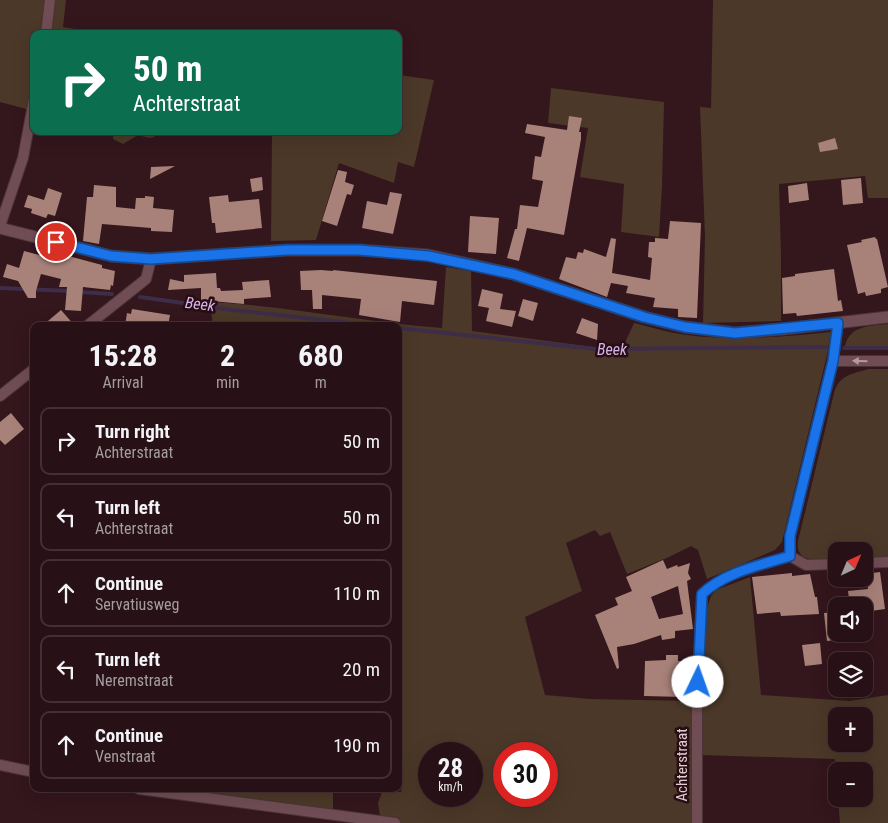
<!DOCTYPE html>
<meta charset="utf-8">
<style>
:root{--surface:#271016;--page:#331e23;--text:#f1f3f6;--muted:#a49da1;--line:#433035}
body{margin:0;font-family:"Roboto Condensed",sans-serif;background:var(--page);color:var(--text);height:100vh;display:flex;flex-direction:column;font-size:19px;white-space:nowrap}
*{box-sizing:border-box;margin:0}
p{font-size:16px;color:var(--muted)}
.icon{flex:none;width:28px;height:28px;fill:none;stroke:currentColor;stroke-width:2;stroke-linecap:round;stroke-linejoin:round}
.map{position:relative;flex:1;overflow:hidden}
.details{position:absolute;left:30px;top:322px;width:372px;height:470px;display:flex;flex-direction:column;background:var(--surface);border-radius:10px;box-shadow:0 5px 20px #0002,0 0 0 1px var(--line)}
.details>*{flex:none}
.guide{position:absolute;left:30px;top:30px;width:372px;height:105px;border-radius:10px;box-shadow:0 5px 20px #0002,0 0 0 1px var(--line);background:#0b6e4f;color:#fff;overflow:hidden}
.needle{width:32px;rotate:44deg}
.tools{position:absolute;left:828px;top:542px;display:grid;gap:10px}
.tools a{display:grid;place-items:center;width:45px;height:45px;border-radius:10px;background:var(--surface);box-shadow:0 5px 20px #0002,0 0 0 1px var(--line);font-size:25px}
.speed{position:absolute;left:418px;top:742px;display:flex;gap:10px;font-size:25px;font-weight:700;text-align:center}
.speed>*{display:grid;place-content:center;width:65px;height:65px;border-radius:50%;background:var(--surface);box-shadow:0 5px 20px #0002,0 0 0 1px var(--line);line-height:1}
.speed small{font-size:12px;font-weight:400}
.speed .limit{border:8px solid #d22;background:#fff;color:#111}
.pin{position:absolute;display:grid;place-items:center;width:42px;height:42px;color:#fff;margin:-21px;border:2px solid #fff;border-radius:50%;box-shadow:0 1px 5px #0007}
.me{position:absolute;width:55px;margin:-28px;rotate:3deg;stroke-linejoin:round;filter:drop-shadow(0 0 4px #0008)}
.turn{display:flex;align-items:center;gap:18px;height:105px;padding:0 20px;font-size:22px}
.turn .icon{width:65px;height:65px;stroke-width:2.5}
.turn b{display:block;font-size:35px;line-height:42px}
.eta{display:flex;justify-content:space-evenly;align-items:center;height:85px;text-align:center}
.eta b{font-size:30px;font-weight:700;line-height:35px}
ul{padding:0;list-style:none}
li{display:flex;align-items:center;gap:15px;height:68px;margin:0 10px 8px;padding:0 10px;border:2px solid var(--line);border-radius:10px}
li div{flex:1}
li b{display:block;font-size:19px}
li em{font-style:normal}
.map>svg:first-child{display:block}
</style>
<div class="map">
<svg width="888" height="823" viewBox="0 0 888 823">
<rect width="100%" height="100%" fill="#34161d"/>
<!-- green -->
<g fill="#4b3828" fill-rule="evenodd">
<polygon points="0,0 66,0 63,27 104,34 34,34 34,111 0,102"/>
<polygon points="713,0 888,0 888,198 868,198 865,176 779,184 781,254 781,321 703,323 705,237 700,107 711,108"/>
<polygon points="399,75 434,80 414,167 398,162 394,183 339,163 316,240 271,241 272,131 399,131"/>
<polygon points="551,88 664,102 662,186 659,237 621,232 624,184 580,177 588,128 548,123"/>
<polygon points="114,131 157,131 154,137 149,138 138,135 123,144 113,139"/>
<path d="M446 267 471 271 472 331 594 347H623L634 323C651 327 669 333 687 335 735 341 783 337 831 332L827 355 782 542 775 550 707 579 698 550 691 546 669 557 627 574 610 532 600 536 595 530 566 543 582 591 525 617 545 695 591 699 693 701 694 823H381L378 803 382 792H401L403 768 399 767V326H213L210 302C288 306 365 322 442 328ZM429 754H471V796H429ZM504 754H546V796H504Z"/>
<path d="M888 324V346H845C850 325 870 326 888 324Z"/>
<path d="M868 369H888V557L864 558V551H836V559C819 559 795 565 798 541L834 393C839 375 852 374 868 369Z"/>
<path d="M750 577 761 695 850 701 888 695V823H840L838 799H864V771H836L835 759 701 755 707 608 711 596 716 590ZM836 716H864V744H836Z"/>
<polygon points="174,789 333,789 333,810"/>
</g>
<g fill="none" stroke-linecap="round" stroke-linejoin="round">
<!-- stream -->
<g stroke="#3d2d48" stroke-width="4">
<polyline points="0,288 70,291"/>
<polyline points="80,292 112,294"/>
<polyline points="140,297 233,310 378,326"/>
<polyline points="399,328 595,349 826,347"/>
<polyline points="844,348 888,348"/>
</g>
</g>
<!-- building -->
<g fill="#a88279" fill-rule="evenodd">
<polygon points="569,116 582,118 579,132 581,132 581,139 564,235 527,228 519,261 507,258 515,229 517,229 520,205 538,207 543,181 532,179 535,156 541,157 545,137 525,133 527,124 567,130"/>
<polygon points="835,138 838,149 820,152 818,143"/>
<polygon points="175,166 150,179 151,167"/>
<polygon points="338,170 347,172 345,182 354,185 351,195 347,194 337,226 322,221"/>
<polygon points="262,177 263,190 252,192 250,179"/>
<polygon points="861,178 863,203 843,205 841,180"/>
<polygon points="807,183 809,200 789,203 788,186"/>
<polygon points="94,185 116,187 116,207 135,209 136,198 145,198 145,196 154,197 153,208 174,210 172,232 151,231 151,228 102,224 99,244 83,241 87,197 93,197"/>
<polygon points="48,188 62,193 55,216 48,214 46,218 31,213 32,209 24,207 28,195 44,200"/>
<polygon points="390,192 402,194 393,234 362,228 367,201 387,205"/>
<polygon points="228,195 229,202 259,199 262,228 216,233 215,223 212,223 209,197"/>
<polygon points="470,216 499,218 496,254 468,252"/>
<polygon points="670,221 701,223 697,318 678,317 678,309 653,307 655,298 626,293 628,286 611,283 607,297 559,279 566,257 576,259 578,252 583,253 584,249 606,257 611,238 616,239 612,273 650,280 652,258 648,257 649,242 655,242 655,238 668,239"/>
<polygon points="875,237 876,239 877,239 888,287 881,289 881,293 866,296 865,292 858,294 847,245 862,242 861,240"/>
<polygon points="46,250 102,265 102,268 115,271 113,286 111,285 110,290 83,287 81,311 65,310 67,287 59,287 61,279 41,274 36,291 36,298 28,298 18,281 3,277 7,264 19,268 24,251 43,256"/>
<polygon points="834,269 838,301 841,300 843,311 797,316 796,313 783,314 782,278 795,276 795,274"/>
<polygon points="321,270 333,271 333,270 437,281 434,305 402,301 400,322 359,315 361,299 322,295 322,309 313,309 312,290 301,290 300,271"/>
<polygon points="216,273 217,288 220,288 221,291 243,290 242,282 269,280 271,297 244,299 244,304 201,300 201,288 168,290 170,279 184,282 184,275"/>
<polygon points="482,289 503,294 500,309 516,311 512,327 486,321 489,308 478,306"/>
<polygon points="523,299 538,303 533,321 518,316"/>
<polygon points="132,309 170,315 168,326 125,326 127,313 131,314"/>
<polygon points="61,310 75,326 42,326"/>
<polygon points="582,318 598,324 597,340 576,333"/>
<polygon points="11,413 24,429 5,445 0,440 0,422"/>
<path d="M663 560 667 569 677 565 678 567 690 563 688 573 691 579 687 581 693 629 675 631V638L662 640 661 635 634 644 617 647 619 668 617 669 595 615 618 605 615 598 632 591 626 577ZM678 586 683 614 659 619 651 597Z"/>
<polygon points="880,572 885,609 864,612 864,606 850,606 848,591 868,589 866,574"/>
<polygon points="792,573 792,576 810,574 815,597 817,597 819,614 781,616 780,612 757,614 752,577"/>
<polygon points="836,612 836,640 827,641 824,613"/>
<polygon points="820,643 822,664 805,666 802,645"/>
<polygon points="666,655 678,655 678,661 683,661 683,697 644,696 645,661 666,660"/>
</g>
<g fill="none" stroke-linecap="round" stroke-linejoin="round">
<defs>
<g id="minor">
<polyline points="46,34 50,0"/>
<polyline points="0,226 23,158 34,99"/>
<polyline points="87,326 146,279 151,259"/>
<polyline points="833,361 888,361"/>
<polyline points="0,396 34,369"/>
<polyline points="790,556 790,536 833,361 838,323"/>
<polyline points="790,556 806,565 836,564"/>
<polyline points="864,563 888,562"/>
<polyline points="0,765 34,772"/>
<polyline points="139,789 395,823"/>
<path d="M697 823V699L702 594C725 572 761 565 790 556"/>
</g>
<polyline id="tertiary" points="0,228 111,256 151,259 287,250 359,250 428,255 513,274 644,317 685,327 735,333 784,329 888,317"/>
</defs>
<!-- minor casing -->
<use href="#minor" stroke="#4a3337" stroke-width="12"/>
<!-- tertiary casing -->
<use href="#tertiary" stroke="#4a3337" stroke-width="13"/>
<!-- minor -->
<use href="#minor" stroke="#704d54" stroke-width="10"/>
<!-- tertiary -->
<use href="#tertiary" stroke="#704d54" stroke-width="11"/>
</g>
<!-- one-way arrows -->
<defs><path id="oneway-solid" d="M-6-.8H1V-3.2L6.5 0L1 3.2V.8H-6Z" transform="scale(1.25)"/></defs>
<use fill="#b49a9e" href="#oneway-solid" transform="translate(860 361) rotate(-179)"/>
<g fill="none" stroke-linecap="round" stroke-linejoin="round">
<defs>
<path id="route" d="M56 242 111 256 151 259 287 250H359L428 256 513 274 644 317 685 327 735 333 838 323 833 361 790 536V556C761 565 725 572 702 594L698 682"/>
</defs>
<!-- route casing -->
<use href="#route" stroke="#114b97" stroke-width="12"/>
<!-- route -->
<use href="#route" stroke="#1a73e8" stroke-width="9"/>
</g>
<g text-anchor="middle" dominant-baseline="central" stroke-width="5" stroke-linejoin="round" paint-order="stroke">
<!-- street labels -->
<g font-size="15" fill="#e2cdd0" stroke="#290d14">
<text transform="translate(682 765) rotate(-90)">Achterstraat</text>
</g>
<!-- water labels -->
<g font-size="16" font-style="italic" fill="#d4b4ea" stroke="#290d14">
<text transform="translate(200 304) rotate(7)">Beek</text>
<text x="612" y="349">Beek</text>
</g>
</g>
</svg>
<div class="tools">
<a><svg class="needle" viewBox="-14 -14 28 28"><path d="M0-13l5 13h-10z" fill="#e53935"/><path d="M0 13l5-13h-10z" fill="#a49da1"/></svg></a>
<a><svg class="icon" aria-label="sound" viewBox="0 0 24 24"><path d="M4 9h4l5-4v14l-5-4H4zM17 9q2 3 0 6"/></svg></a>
<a><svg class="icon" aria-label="layers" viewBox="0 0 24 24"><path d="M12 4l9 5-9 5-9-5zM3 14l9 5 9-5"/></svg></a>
<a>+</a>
<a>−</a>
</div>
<div class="speed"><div>28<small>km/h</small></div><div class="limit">30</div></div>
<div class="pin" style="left:56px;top:242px;background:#d93025"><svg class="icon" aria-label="arrive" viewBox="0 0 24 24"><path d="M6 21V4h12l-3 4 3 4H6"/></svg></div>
<svg class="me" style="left:698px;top:682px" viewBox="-20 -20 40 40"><circle r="19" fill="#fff"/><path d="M0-13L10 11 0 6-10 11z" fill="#1a73e8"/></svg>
<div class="guide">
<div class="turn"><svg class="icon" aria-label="right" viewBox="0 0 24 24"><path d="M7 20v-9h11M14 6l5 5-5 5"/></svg><div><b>50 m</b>Achterstraat</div></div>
</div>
<section class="details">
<div class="eta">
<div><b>15:28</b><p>Arrival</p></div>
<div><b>2</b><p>min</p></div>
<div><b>680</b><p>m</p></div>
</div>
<ul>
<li><svg class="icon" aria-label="right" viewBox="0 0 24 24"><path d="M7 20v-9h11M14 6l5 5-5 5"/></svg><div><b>Turn right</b><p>Achterstraat</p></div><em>50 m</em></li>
<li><svg class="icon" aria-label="left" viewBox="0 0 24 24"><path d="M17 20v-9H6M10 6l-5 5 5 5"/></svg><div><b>Turn left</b><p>Achterstraat</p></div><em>50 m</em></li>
<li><svg class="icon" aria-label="ahead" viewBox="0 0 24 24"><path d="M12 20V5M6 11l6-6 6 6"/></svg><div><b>Continue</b><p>Servatiusweg</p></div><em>110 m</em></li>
<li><svg class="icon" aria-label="left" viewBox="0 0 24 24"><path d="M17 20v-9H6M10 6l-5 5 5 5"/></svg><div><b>Turn left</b><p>Neremstraat</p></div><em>20 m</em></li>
<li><svg class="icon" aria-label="ahead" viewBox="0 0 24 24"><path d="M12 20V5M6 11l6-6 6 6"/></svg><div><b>Continue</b><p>Venstraat</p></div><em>190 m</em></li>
</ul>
</section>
</div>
